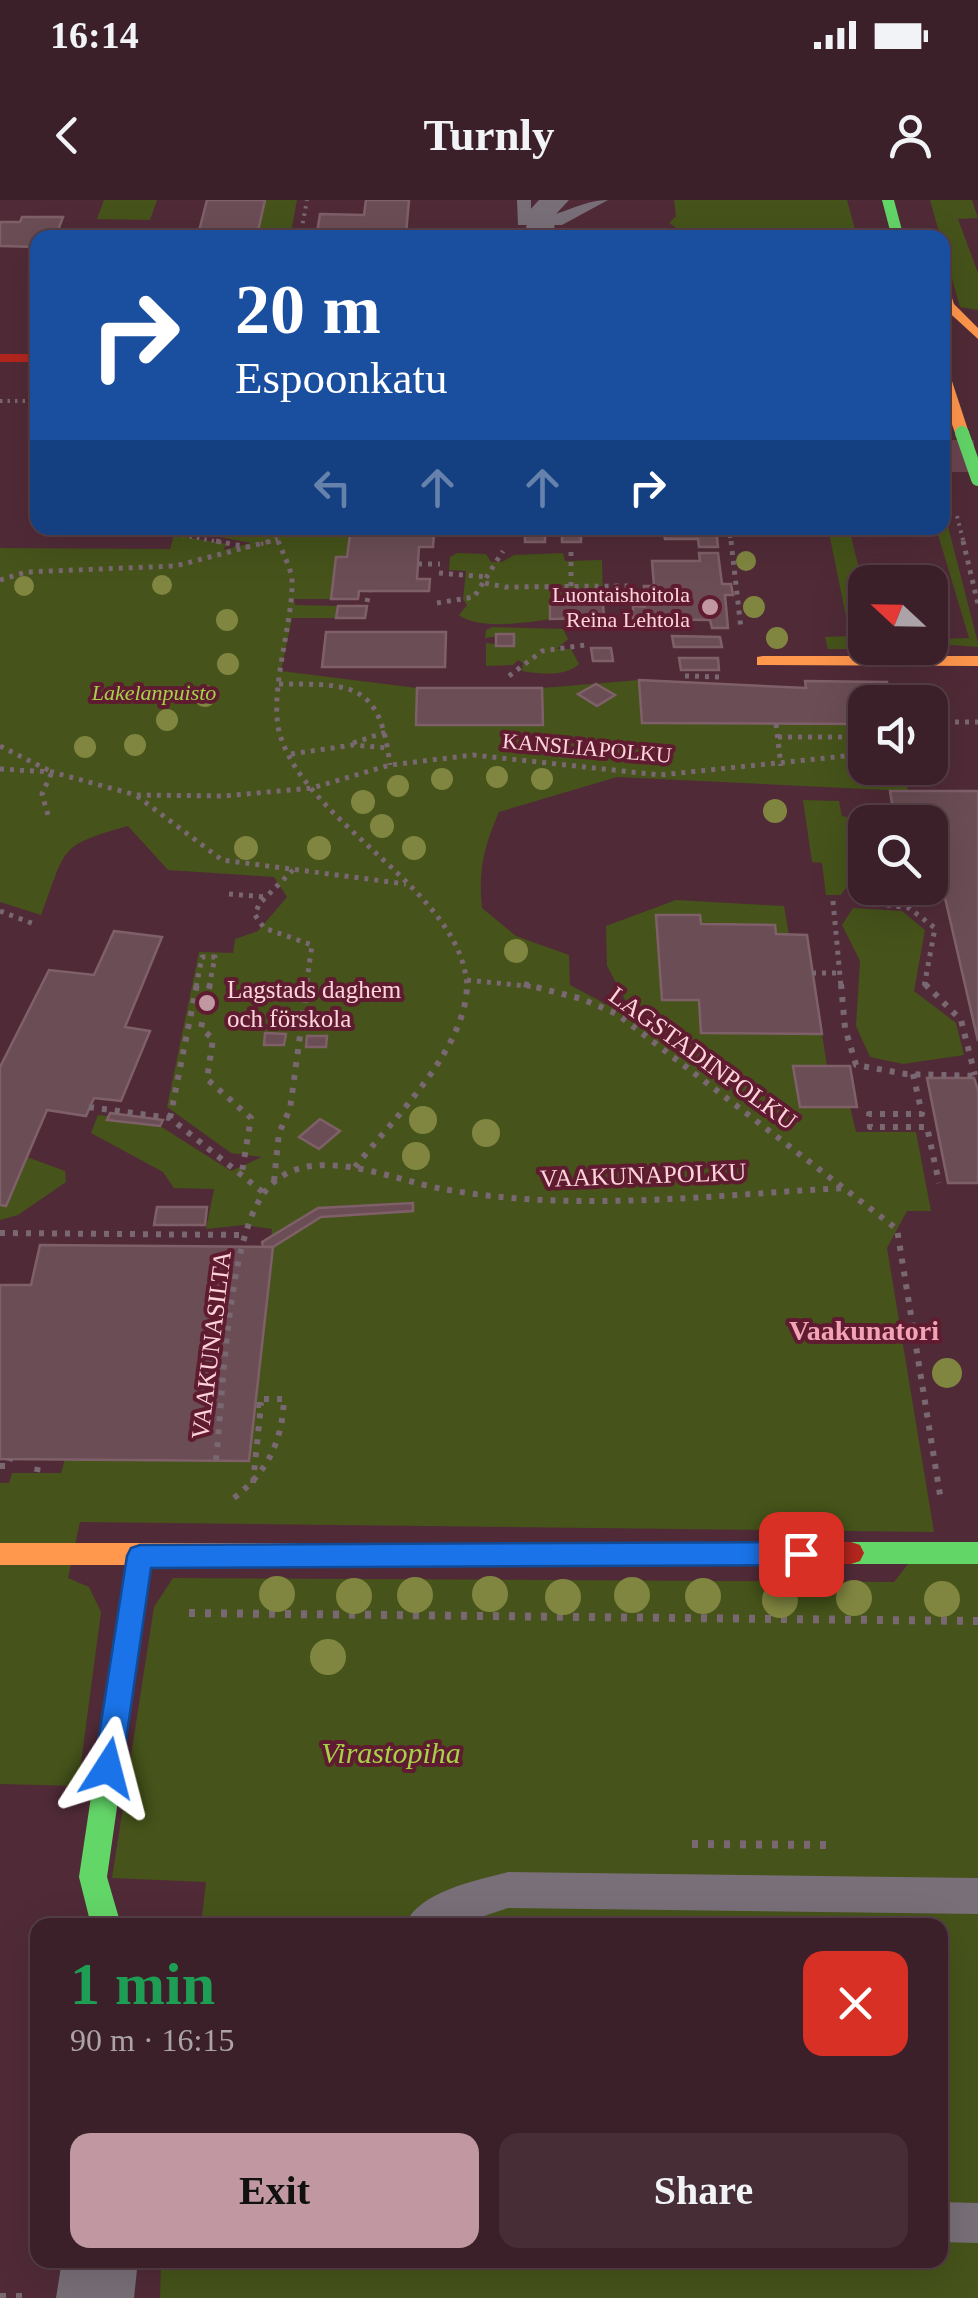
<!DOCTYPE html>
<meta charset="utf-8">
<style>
:root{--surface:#3c2029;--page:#472d35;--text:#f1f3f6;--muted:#aca3a8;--line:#553e46;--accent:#c198a2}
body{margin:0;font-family:Georgia,serif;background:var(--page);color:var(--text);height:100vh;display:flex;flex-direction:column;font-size:38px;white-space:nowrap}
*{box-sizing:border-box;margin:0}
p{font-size:32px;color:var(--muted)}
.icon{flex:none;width:55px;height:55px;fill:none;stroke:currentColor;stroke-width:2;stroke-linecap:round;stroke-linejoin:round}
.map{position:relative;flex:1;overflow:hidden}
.side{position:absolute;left:30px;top:1718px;width:918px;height:350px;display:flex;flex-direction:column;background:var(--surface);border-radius:20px;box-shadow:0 10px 40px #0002,0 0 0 2px var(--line)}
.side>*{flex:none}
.banner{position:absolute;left:30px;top:30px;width:920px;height:305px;border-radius:20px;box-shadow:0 10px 40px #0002,0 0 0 2px var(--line);background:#1a4fa0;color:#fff;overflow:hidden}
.needle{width:65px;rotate:292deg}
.fabs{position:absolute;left:848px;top:365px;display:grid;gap:20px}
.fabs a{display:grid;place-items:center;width:100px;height:100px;border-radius:20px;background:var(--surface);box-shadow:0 10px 40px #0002,0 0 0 2px var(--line);font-size:50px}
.pin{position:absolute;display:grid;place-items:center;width:85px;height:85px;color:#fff;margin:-42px;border-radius:20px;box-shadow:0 5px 15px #0006}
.me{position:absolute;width:110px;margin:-55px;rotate:9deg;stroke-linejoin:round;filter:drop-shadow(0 0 8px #0008)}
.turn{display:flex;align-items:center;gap:35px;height:210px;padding:0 40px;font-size:45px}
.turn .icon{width:130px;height:130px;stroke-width:2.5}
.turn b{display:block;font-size:70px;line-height:85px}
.lanes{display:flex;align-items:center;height:95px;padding:0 40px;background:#0003;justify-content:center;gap:50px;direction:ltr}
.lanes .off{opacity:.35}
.round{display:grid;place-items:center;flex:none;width:105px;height:105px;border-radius:20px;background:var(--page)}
.summary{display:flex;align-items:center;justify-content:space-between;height:170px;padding:0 40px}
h1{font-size:60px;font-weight:600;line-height:75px;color:#1e9e55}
.primary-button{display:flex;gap:20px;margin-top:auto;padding:20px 40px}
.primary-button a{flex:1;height:115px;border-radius:20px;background:var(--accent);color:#111;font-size:40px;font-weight:600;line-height:115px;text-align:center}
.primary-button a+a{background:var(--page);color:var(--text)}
.status{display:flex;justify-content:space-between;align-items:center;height:70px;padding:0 50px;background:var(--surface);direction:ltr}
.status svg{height:28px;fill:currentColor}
header{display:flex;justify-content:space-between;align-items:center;height:130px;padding:0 40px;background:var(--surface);font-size:45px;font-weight:600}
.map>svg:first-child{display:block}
</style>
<div class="status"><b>16:14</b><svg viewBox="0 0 49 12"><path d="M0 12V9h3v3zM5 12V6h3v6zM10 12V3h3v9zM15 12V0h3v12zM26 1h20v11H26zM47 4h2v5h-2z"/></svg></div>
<header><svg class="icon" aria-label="back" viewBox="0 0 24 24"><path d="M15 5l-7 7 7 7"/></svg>Turnly<svg class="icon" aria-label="person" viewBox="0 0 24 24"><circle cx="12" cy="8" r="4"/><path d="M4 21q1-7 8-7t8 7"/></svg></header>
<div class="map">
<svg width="978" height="2098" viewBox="0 0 978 2098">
<rect width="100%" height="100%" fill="#502b37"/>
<!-- green -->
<g fill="#46531a">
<polygon points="104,0 157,0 150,20 97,19"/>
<polygon points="265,0 297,0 290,37 235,38 236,31 258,31"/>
<polygon points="674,0 847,0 857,37 689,37 669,23 676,16"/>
<polygon points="930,0 972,0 978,18 958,19 978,73 978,110 960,107"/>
<polygon points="943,307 978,443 978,447 939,444 938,439 969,438 936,328 942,328"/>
<path d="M175 328H260L266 337H283L279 328H351L347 357 331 399H294L295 405 338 406 336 418H292L281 471 417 488 416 525H542V488L639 480 642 523 865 524V568H904L908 591 617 577 499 612C484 646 478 671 482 708L516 736 569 755 570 785 636 820 607 766 606 726 676 700 784 706 789 735 776 734 774 725 701 724 699 715H656L662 799 699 800 702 833 822 834 827 866 793 867 800 907H850L856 932H916L931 1011H907L887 1048 934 1332 80 1322 68 1378 89 1387 101 1412 78 1586 0 1584V1283H9L12 1273H61L65 1259 249 1260 272 1029 244 1025 206 1029 214 989 174 988 163 972 91 933 98 915 108 916V920L160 926 231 971 262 957 231 953 167 907 199 752 233 753 235 739 258 731 287 697 274 677 168 670 128 626C56 646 67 648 41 715L0 702V348L170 349 174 335 227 344 223 350 251 343Z"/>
<polygon points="828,328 849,328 865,393 865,448 897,449 828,449 825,437 850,436"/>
<path d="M457 353 486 354 491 362H502L514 355 563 353 565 361 602 360 603 404H551L550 419C526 423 479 430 459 415L467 405 463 399 466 371 449 370 450 357Z"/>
<path d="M493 427 563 429 568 439 557 449H571L579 464C566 477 539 474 522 471L523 463 518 460 513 465 486 466V443L513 446 514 434 485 438 486 430Z"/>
<polygon points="803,600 839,601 842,616 850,618 859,669 841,695 826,695 822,663 812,662"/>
<polygon points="853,708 902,711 925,730 914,791 956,823 964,855 903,864 870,857 856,826 860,761 842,725"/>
<polygon points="27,957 65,971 66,982 18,1015 0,1020 0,1005 6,1005"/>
<polygon points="978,1363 978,2098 160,2098 161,2060 940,2060 940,1725 201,1725 206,1682 112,1678 154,1407 173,1378 894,1382 908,1364"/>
</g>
<!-- building -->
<g fill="#6b4d55" stroke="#7f6069" stroke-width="2.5">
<polygon points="207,0 265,0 258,31 199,31"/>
<polygon points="366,0 409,0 406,34 317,33 320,14 364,15"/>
<polygon points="22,17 63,17 55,38 38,38 38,47 0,46 0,22 20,22"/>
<polygon points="678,30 689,38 633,38 632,34"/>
<polygon points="351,328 421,328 421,333 434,333 433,347 419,347 417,379 430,379 429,391 359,391 358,399 331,399 336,357 347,357"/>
<polygon points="525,328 716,328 718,347 699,347 698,339 665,339 664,334 581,334 581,342 562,342 562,333 545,333 545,342 525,342"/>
<polygon points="699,353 718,353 722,384 731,384 733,395 725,395 728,428 712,428 710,420 633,419 633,406 645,407 644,386 654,386 652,361 700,361"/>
<polygon points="550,404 603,404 604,418 550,419"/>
<polygon points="338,406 367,406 365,418 336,418"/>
<polygon points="326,432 446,432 445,467 322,467"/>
<rect x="496" y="434" width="18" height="12"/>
<polygon points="672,436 720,437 722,447 674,447"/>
<polygon points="591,448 611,448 613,461 593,461"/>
<polygon points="679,458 718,458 719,470 681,470"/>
<polygon points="639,480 806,488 805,481 887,482 891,502 865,502 865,524 642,523"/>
<polygon points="596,484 615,495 597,506 578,494"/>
<polygon points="417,488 542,488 543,525 416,525"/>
<polygon points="890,591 978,591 978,841 942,685 930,685 930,622 883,622 881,610 893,610"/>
<polygon points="656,715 700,715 701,724 775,725 776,734 807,735 822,834 701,833 699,800 662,800"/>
<polygon points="114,731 162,737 125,827 150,831 121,901 94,898 86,916 47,910 6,1006 0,1005 0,867 49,770 94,775"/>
<polygon points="265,833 286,834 284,845 264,845"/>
<polygon points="307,836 327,836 326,847 306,847"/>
<polygon points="793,866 850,866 857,907 800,907"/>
<polygon points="927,878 974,878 978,890 978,983 948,983"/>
<polygon points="110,913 163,920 160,926 107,920"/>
<polygon points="320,919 340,931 319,949 299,937"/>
<polygon points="413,1003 413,1011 321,1017 273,1047 263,1047 262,1042 318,1008"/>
<polygon points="157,1007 207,1007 205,1025 154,1025"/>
<polygon points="40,1045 273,1047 249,1261 0,1259 0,1085 31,1085"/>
</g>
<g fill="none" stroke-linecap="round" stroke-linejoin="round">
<!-- secondary-tunnel -->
<polyline stroke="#6a4450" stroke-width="32" stroke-dasharray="32 16" stroke-linecap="butt" points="942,256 978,256"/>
<!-- path-far3 -->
<g stroke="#796771" stroke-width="4" stroke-dasharray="2.5 5" stroke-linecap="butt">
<polyline points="300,38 307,0"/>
<polyline points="0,201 38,201"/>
<polyline points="957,316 964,344"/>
<polyline points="273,328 279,344"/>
<polyline points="729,328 731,344"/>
<polyline points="160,331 230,344"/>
<polyline points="261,344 280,339"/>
</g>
<!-- path-far2 -->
<g stroke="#796771" stroke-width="5" stroke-dasharray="4 6" stroke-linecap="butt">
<polyline points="216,341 247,347"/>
<path d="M278 341C283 354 293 371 292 385 292 427 267 498 281 538 311 627 463 692 467 787"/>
<polyline points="731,341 741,429"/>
<polyline points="963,341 978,404"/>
<polyline points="571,352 571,387"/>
<polyline points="418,364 440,364"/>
<polyline points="439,373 488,377"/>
<polyline points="0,380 26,372 175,366 271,341"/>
<polyline points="485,383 505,387 628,386"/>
<polyline points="367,402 369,391"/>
<polyline points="437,403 474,397 503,351"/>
<polyline points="509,476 542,451 585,445"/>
<polyline points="685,476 723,477"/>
<path d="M279 484C354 484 380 483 390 565"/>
<polyline points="929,496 935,522 930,535"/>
<polyline points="935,522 978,522"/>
<polyline points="776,524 781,566"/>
<polyline points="778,537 847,537 865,545"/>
<polyline points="353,543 386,532"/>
<polyline points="0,546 52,572 42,594 48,615"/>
<polyline points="291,554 353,545 388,548"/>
<polyline points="0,569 52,572 136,595 224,596 312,588 390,565 473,555 660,575 865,554"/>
<polyline points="137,596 222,660 406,684"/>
<polyline points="293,670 259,704 255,715 264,728 312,745 306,787"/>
<polyline points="229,694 266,697"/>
<polyline points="833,701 841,787"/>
<polyline points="857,701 909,708 935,728 924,787"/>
<polyline points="0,711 34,724"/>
<polyline points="812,773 840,773"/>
<polyline points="467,780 537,787"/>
<polyline points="196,787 202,757 215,757 209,787"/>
</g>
<!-- path-far1 -->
<g stroke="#796771" stroke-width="6" stroke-dasharray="5 8" stroke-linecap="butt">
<polyline points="210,784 201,828 213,839 207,879 251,918 242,972"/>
<polyline points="524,784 582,799 617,814 897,1029 941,1301"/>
<polyline points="841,784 845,828 856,865 906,874 978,876"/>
<polyline points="925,784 961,820 975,875"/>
<polyline points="913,874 922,914 869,914 870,927 927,927 939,983"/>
<polyline points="89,907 170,918 264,993"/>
<polyline points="170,918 197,784"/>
<path d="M355 967C394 918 467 848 467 784"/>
<polyline points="274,981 279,933 290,909 307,784"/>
<polyline points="0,1033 245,1035"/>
<path d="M216 1260C223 1195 227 1043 264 993 304 938 391 980 443 989 575 1013 711 995 844 988"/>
<polyline points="0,1266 8,1266 10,1259"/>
<polyline points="37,1272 39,1259"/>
<polyline points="253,1283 261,1205 255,1205"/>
<path d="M234 1298C268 1271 282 1242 284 1199H256"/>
</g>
<!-- path -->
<g stroke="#796771" stroke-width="8" stroke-dasharray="6 10" stroke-linecap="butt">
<polyline points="189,1413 978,1421"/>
<polyline points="692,1644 834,1645"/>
<polyline points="0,2097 26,2097"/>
</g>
<!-- lane -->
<g fill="#786f79" fill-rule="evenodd">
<path d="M517 0H531V18C560 18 580 0 608 0L562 25H518Z"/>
<path d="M508 1672 978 1678V1714L508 1708 457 1725H405C419 1691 475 1681 508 1672Z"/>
<polygon points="940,2002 978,2003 978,2043 940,2042"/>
</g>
<!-- street -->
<g fill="#786f79" fill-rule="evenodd">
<polygon points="539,0 569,0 556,14 553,38 525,38 528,12"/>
<polygon points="62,2060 138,2060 134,2098 56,2098"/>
</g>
<!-- fast -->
<g fill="#63d668" fill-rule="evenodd">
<polygon points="882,0 894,0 904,38 892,38"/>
<polygon points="851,1342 978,1342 978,1364 851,1364 842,1361 838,1353 842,1345"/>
<polygon points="140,1345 149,1348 153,1356 107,1677 121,1725 91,1725 79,1677 127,1356 131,1348"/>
</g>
<!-- slow -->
<g fill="#ff974d" fill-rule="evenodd">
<polygon points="942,82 948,86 954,104 978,128 978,139 942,106"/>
<polygon points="942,168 949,172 969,233 967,236 955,233 942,195"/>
<polygon points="763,456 978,456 978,466 757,465 757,457"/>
<polygon points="0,1343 423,1343 432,1346 436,1354 432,1362 423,1365 0,1365"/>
</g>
<!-- jam -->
<g fill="#b3261e" fill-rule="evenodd">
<rect x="0" y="154" width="38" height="8"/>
<polygon points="851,1342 860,1345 864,1353 860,1361 851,1364 423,1365 414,1362 410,1354 414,1346 423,1343"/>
</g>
<!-- fast-bridge -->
<polyline stroke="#63d668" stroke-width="14" points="962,233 978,279"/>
</g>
<!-- trees -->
<g fill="#808640">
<circle cx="746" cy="361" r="10"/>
<circle cx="162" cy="385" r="10"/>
<circle cx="24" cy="386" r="10"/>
<circle cx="754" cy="407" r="11"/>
<circle cx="227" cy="420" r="11"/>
<circle cx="777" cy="438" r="11"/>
<circle cx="228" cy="464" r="11"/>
<circle cx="205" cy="496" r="11"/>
<circle cx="167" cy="520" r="11"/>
<circle cx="135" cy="545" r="11"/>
<circle cx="85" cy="547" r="11"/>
<circle cx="497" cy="577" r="11"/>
<circle cx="442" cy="579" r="11"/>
<circle cx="542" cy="579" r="11"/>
<circle cx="398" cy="586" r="11"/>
<circle cx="363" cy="602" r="12"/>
<circle cx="775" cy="611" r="12"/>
<circle cx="382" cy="626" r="12"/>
<circle cx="246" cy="648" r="12"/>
<circle cx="319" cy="648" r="12"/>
<circle cx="414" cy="648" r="12"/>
<circle cx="516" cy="751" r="12"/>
<circle cx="423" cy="920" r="14"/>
<circle cx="486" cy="933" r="14"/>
<circle cx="416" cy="956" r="14"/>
<circle cx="947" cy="1173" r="15"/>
<circle cx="277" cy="1394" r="18"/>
<circle cx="490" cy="1394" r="18"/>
<circle cx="415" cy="1395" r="18"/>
<circle cx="632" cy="1395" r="18"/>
<circle cx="354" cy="1396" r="18"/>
<circle cx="703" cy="1396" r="18"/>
<circle cx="563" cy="1397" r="18"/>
<circle cx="854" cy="1398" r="18"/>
<circle cx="942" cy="1399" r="18"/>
<circle cx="780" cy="1400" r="18"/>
<circle cx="328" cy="1457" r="18"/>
</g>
<!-- route -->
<polygon fill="#1a73e8" stroke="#114b97" stroke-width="2.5" points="801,1342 810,1345 814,1354 810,1362 801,1365 151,1368 122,1568 118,1578 108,1582 98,1578 94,1568 127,1356 131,1348 140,1345"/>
<!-- markers -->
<g fill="#c198a2" stroke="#5f1c31" stroke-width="4">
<circle cx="710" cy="407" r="10"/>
<circle cx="207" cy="803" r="10"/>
</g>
<g text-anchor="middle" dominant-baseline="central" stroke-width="8" stroke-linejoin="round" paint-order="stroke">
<!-- far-poi labels -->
<g font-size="22" fill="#fed3db" stroke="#5f1c31" text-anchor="end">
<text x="690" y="394">Luontaishoitola<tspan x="690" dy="25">Reina Lehtola</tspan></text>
</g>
<!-- far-park labels -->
<g font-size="22" font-style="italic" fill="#a7d148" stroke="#5f1c31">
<text x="154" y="492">Lakelanpuisto</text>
</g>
<!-- far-street labels -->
<g font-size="22" fill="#fed3db" stroke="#5f1c31">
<text transform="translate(587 548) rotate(5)">KANSLIAPOLKU</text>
</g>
<!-- poi labels -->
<g font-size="25" fill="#fed3db" stroke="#5f1c31" text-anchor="start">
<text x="227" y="789">Lagstads daghem<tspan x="227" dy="29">och förskola</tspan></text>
</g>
<!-- street labels -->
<g font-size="25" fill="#fed3db" stroke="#5f1c31">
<text transform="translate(703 858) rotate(36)">LAGSTADINPOLKU</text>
<text transform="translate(643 975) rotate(-2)">VAAKUNAPOLKU</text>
<text transform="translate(211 1145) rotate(-83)">VAAKUNASILTA</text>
</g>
<!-- neighbourhood labels -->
<g font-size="28" font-weight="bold" fill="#f4a3b6" stroke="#5f1c31">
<text x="864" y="1130">Vaakunatori</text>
</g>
<!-- near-park labels -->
<g font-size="30" font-style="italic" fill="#a7d148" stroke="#5f1c31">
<text x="391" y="1552">Virastopiha</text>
</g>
</g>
</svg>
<div class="fabs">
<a><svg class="needle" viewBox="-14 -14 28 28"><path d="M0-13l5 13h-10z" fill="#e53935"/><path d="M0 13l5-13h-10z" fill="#aca3a8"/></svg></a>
<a><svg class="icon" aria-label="sound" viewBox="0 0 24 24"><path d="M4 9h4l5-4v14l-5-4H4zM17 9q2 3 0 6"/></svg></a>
<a><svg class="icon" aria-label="search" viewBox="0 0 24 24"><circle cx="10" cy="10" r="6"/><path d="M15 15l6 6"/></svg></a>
</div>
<div class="pin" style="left:801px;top:1354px;background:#d93025"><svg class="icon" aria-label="arrive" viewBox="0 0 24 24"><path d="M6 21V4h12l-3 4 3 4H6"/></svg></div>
<svg class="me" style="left:108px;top:1568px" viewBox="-20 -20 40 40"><path d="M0-17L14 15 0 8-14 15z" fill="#1a73e8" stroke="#fff" stroke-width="4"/></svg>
<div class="banner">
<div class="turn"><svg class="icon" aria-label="right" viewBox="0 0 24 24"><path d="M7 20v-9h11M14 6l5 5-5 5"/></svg><div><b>20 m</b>Espoonkatu</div></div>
<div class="lanes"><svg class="icon off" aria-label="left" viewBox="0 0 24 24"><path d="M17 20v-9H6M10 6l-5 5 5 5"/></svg><svg class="icon off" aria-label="ahead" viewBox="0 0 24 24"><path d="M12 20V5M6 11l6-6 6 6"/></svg><svg class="icon off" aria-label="ahead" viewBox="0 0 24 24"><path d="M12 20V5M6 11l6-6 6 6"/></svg><svg class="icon" aria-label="right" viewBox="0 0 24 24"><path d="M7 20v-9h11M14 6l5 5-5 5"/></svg></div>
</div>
<section class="side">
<div class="summary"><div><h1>1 min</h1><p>90 m · 16:15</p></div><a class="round" style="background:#d93025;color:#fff"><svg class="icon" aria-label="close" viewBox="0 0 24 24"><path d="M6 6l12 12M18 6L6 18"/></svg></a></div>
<div class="primary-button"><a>Exit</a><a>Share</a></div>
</section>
</div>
